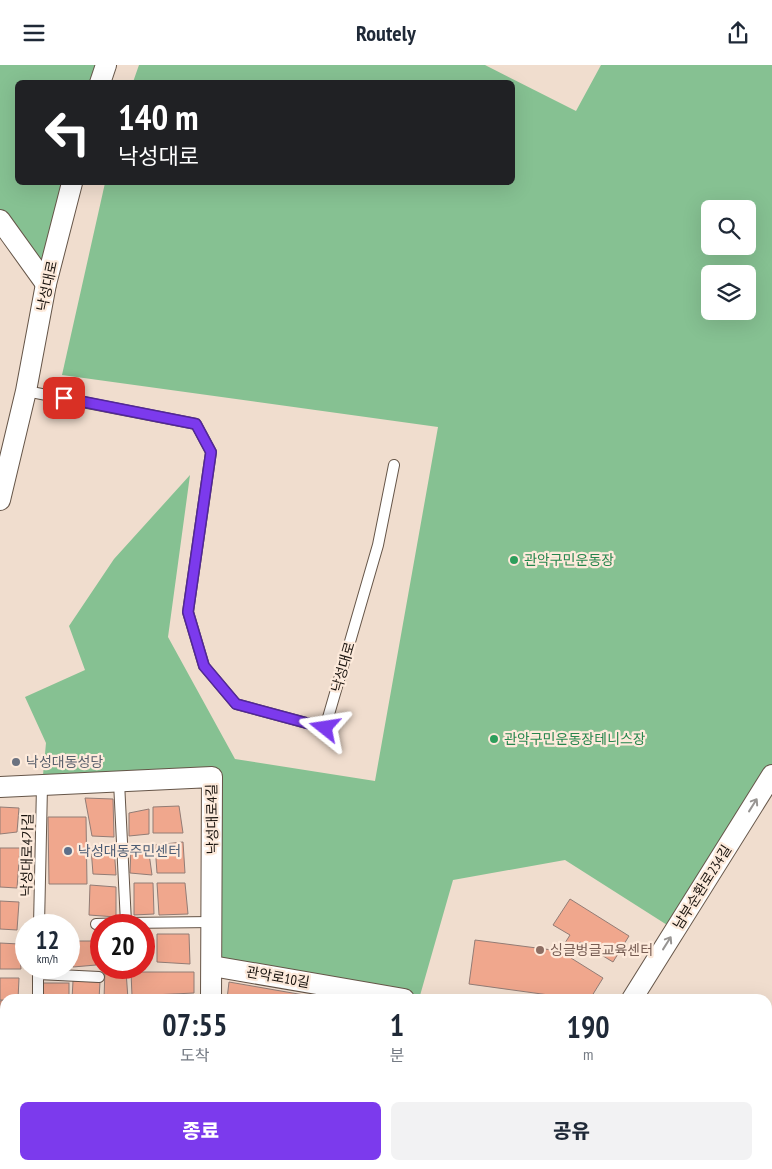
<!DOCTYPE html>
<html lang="ko">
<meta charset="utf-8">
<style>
:root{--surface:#fff;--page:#f2f2f3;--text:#1f2937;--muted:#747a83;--accent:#7c3aed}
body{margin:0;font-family:"PT Sans Narrow","Noto Sans KR",sans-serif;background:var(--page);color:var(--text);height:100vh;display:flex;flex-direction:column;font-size:19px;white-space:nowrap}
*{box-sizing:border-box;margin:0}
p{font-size:16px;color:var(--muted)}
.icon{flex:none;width:28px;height:28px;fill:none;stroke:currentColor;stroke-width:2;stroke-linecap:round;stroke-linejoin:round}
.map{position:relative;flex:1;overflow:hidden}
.panel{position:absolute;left:0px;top:929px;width:772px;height:176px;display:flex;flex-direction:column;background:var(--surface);border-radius:15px 15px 0 0;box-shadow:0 5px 20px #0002}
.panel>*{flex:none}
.guide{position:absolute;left:15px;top:15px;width:500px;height:105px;border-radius:8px;box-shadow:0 5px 20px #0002;background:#202124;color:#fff;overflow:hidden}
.controls{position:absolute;left:701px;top:135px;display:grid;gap:10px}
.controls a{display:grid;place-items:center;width:55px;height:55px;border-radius:8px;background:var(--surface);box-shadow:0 5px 20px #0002;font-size:25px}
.speed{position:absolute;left:15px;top:849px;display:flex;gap:10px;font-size:25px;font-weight:700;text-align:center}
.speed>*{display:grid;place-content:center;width:65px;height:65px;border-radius:50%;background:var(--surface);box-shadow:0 5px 20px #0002;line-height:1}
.speed small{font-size:12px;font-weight:400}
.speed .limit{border:8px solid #d22;background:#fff;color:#111}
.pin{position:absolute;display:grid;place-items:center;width:42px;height:42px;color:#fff;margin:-21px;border-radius:10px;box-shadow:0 2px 8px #0006}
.me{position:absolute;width:55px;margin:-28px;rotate:285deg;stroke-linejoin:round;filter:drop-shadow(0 0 4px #0008)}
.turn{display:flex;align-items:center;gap:18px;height:105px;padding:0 20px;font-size:22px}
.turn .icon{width:65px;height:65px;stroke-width:2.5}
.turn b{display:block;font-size:35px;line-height:42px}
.eta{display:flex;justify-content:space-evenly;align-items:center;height:85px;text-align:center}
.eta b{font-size:30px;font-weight:800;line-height:35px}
.button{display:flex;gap:10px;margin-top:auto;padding:10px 20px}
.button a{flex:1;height:58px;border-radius:8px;background:var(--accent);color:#fff;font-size:20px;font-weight:800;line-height:58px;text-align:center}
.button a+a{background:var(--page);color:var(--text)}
header{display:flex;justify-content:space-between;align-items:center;height:65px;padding:0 20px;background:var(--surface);font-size:22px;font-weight:800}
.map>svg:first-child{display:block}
</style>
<header><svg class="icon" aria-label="menu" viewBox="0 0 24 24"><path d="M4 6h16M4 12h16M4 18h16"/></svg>Routely<svg class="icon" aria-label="share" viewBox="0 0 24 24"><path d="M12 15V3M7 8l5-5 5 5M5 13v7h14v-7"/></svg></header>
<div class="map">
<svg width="772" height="1104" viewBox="0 0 772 1104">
<rect width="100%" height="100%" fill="#f0ddce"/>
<!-- green -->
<g fill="#86c192" fill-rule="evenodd">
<polygon points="0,0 106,0 100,17 18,18 18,118 72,118 46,219 0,155"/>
<path d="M139 0H485L576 46 601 0H772V710L675 865 565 795 453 815 419 934H404L212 901V712L42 721 46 678 25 632 85 605 69 561 114 494 190 410 168 572 235 694 375 716 438 362 62 310 105 118H512V18L133 17ZM710 144H748V181H710ZM710 209H748V246H710Z"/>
</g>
<!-- building -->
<g fill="#f0a78d" stroke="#927c75">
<polygon points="85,733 113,734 114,772 92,771"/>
<polygon points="179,741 183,768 153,768 153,742"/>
<polygon points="0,742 19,743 17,767 0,769"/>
<polygon points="149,744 149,769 129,771 129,748"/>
<polygon points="48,752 86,752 87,819 49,819"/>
<polygon points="183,777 185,808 157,808 155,780"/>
<polygon points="148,781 152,810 130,808 131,782"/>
<polygon points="114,782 116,810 93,809 91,783"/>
<polygon points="0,783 20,783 17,823 0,822"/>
<polygon points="134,818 153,818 154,849 134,850"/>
<polygon points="157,818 185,818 188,849 159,850"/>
<polygon points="90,820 116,822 116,852 89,850"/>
<polygon points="570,834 629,871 613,897 580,877 571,893 603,913 590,934 578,934 469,919 475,875 560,886 570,870 553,860"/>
<polygon points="0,836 19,837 17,865 0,864"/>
<polygon points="144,867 149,867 148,899 144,898"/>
<polygon points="157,869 189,869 190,899 157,897"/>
<polygon points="73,876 96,876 96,900 73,902"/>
<polygon points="0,878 19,879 21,904 0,904"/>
<polygon points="105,904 126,906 128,934 104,934"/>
<polygon points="131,907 194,907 194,928 132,931"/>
<polygon points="0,913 19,913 18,934 5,934 5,935 0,935"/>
<polygon points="73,916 100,917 99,934 72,934"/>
<polygon points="229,917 304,930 303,934 227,934"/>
<rect x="43" y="918" width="26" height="16"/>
<polygon points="5,935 5,981 0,982 0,936"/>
<rect x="0" y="984" width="5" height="40"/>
<rect x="0" y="1027" width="5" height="24"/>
<rect x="0" y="1055" width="5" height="32"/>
<polygon points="270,1100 295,1100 292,1104 277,1104"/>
<polygon points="335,1100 367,1100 364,1104 341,1104"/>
<polygon points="393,1100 416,1100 423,1104 390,1104"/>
<polygon points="436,1100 469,1100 466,1104 435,1104 434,1103"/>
<polygon points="537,1100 571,1100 576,1104 534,1104"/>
<polygon points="582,1100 610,1100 607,1104 588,1104"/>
<polygon points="641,1100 663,1100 660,1104 647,1104"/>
<polygon points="671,1100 715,1100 713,1104 669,1104 668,1103"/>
</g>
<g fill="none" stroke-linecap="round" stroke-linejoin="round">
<defs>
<g id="service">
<polyline points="26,326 196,359 211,387 188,547 204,601 236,639 325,663 378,480 394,400"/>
<polyline points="119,717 126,858 212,857"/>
<polyline points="96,859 126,858"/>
<polyline points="39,860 42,721"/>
<polyline points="38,909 99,912"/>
<polyline points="38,934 38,902"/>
<polyline points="501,1100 508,1104"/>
<polyline points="19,1104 21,1100"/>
<polyline points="383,1104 385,1100"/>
<polyline points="621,1104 623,1100"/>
</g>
<g id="minor">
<polyline points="100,18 106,0"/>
<polyline points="0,155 46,219"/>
<polyline points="0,435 26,326 46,219 72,118"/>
<polyline points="0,722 212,712 211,934"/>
<polyline points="212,901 404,934"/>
<polyline points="632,934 772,710"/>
<polyline points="768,1045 772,1038"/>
<polyline points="768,1060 772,1063"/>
<polyline points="0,1096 5,1095"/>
<polyline points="213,1100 218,1104"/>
<polyline points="311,1104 314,1100"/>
<polyline points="522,1104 524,1100"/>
<polyline points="729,1104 731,1100"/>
</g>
</defs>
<!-- service casing -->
<use href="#service" stroke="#655548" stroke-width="12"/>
<!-- minor casing -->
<use href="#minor" stroke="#655548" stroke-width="22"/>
<!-- service -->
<use href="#service" stroke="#fff" stroke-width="10"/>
<!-- minor -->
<use href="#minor" stroke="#fff" stroke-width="20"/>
</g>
<!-- one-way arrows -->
<defs><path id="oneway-shaft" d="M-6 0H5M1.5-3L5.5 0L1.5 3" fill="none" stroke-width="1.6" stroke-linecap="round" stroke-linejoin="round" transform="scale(1.25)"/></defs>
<g stroke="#989593">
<use href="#oneway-shaft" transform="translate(753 740) rotate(-58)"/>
<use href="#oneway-shaft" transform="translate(667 878) rotate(-58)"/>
</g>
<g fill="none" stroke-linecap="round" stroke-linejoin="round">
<defs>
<polyline id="route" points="64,333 196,359 211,387 188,547 204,601 236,639 325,663"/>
</defs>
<!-- route casing -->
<use href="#route" stroke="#51269a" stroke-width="12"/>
<!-- route -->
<use href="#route" stroke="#7c3aed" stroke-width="9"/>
</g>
<!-- markers -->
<g fill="#2e9e5b" stroke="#fdeadb" stroke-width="2">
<circle cx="514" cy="495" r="5"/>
<circle cx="494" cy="674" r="5"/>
</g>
<circle fill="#6b7280" stroke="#fdeadb" stroke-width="2" cx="16" cy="697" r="5"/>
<circle fill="#5c6f8a" stroke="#fdeadb" stroke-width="2" cx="68" cy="786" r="5"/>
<circle fill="#8d6e63" stroke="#fdeadb" stroke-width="2" cx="540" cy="885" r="5"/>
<g text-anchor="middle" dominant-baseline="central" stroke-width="4.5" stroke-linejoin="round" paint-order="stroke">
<!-- street labels -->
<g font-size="14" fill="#19130e" stroke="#fdeadb">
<text transform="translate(47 221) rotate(-78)">낙성대로</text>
<text transform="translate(343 602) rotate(-74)">낙성대로</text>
<text transform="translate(212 754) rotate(-91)">낙성대로4길</text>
<text transform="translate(27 790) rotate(-89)">낙성대로4가길</text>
<text transform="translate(702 822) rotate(-58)">남부순환로234길</text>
<text transform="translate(278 912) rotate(10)">관악로10길</text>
</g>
<!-- leisure labels -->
<g font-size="14" fill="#27864d" stroke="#fdeadb" text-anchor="start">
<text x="524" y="495">관악구민운동장</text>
<text x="504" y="674">관악구민운동장테니스장</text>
</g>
<!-- worship labels -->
<g font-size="14" fill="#5b616d" stroke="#fdeadb" text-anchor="start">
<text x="26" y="697">낙성대동성당</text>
</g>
<!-- service labels -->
<g font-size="14" fill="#4e5e75" stroke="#fdeadb" text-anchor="start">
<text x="78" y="786">낙성대동주민센터</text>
</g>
<!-- education labels -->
<g font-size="14" fill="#785e54" stroke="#fdeadb" text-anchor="start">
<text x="550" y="885">싱글벙글교육센터</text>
</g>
</g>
</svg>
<div class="controls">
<a><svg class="icon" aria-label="search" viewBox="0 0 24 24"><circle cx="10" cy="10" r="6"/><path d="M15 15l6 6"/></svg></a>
<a><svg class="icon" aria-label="layers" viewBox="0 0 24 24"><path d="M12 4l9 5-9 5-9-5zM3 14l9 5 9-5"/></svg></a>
</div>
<div class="speed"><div>12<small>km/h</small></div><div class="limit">20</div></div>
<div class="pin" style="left:64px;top:333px;background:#d93025"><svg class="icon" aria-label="arrive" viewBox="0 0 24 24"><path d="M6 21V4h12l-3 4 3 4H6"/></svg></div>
<svg class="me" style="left:325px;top:663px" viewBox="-20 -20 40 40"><path d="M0-17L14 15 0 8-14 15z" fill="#7c3aed" stroke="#fff" stroke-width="4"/></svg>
<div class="guide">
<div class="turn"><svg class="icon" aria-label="left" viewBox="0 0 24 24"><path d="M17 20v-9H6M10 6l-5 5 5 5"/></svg><div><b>140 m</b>낙성대로</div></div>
</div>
<section class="panel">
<div class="eta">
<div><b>07:55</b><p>도착</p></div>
<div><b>1</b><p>분</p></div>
<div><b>190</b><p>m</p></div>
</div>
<div class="button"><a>종료</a><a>공유</a></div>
</section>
</div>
